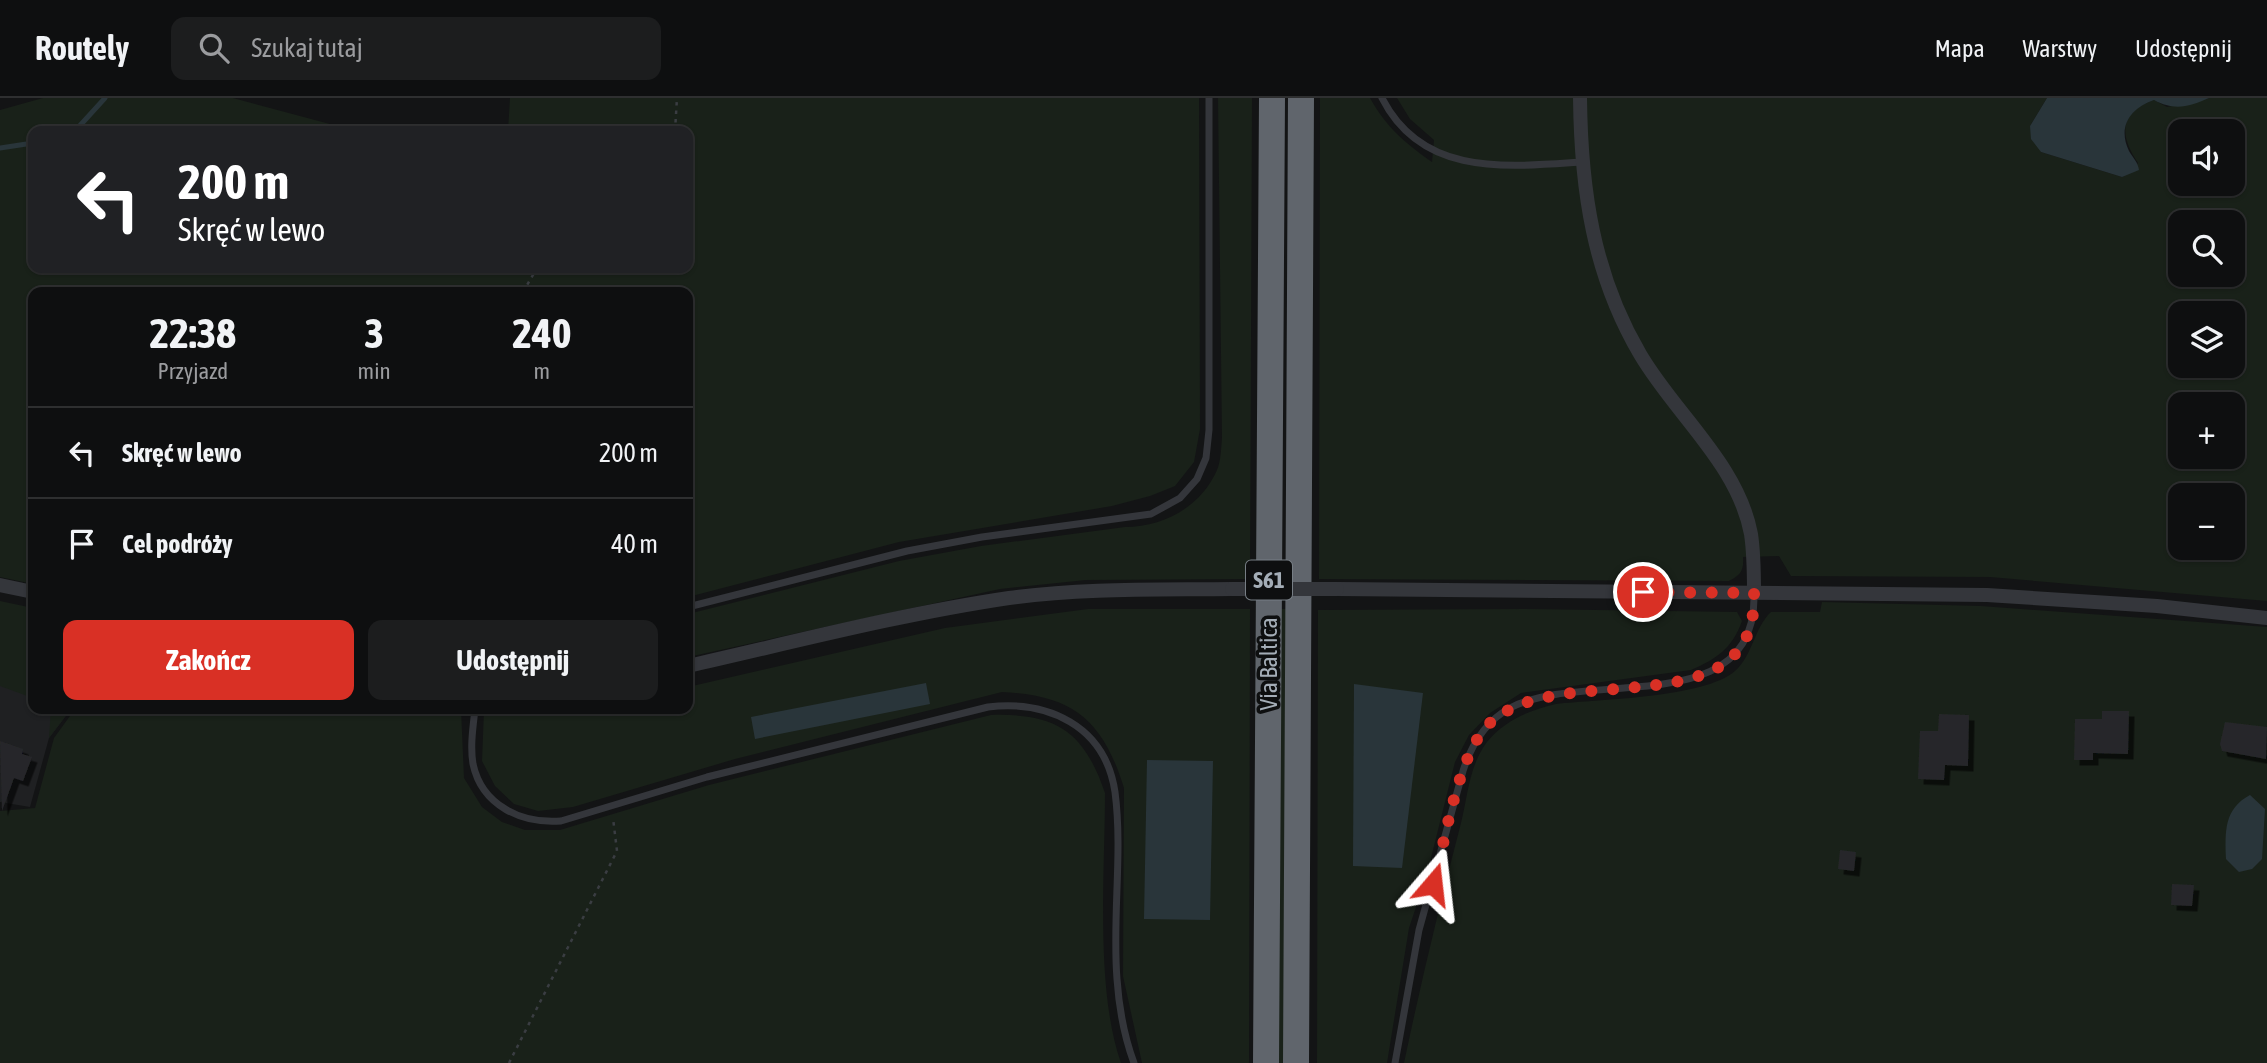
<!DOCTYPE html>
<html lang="pl">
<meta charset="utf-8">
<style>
:root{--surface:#0e0f10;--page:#1c1d1e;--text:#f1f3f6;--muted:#9b9c9f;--line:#2e2f30;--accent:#d93025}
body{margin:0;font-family:"Asap Condensed",sans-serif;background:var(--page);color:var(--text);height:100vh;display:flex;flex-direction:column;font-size:26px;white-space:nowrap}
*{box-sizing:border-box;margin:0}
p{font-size:23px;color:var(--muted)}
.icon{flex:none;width:38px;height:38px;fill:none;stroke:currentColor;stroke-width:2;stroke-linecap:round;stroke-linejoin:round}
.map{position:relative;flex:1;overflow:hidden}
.side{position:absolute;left:28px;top:189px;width:665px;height:427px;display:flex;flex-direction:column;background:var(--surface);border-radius:14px;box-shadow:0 2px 5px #0004,0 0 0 2px var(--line)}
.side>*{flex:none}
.guide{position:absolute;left:28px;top:28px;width:665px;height:147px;border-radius:14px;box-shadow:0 2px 5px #0004,0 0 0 2px var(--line);background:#202124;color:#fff;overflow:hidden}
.fabs{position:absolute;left:2168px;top:21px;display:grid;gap:14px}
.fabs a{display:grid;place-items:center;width:77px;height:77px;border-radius:14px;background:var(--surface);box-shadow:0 2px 5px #0004,0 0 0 2px var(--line);font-size:35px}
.pin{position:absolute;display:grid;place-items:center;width:60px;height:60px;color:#fff;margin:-30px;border:4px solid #fff;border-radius:50%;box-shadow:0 2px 7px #0007}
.me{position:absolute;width:77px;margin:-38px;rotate:17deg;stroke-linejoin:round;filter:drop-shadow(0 0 5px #0008)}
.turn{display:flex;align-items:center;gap:24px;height:147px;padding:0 35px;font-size:32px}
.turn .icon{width:91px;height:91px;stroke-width:2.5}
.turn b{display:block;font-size:49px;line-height:60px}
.eta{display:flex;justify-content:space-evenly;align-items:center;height:119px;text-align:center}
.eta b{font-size:42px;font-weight:700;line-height:49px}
.button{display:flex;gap:14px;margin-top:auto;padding:14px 35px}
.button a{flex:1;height:80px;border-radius:14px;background:var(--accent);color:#fff;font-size:28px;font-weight:700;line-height:80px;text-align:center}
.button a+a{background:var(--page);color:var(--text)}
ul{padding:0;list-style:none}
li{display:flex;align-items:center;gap:21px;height:91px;padding:0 35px;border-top:2px solid var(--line)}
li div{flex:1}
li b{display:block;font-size:26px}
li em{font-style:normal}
header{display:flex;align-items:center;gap:42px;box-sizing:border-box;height:98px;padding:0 35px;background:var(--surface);border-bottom:2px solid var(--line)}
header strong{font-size:33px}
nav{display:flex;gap:38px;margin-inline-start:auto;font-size:24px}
.search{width:490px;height:63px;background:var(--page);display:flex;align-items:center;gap:18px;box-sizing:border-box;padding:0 24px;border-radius:14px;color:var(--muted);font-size:26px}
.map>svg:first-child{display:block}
</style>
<header>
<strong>Routely</strong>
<div class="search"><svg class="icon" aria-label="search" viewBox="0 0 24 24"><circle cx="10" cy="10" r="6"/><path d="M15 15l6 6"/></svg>Szukaj tutaj</div>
<nav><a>Mapa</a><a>Warstwy</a><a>Udostępnij</a></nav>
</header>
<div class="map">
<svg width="2267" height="965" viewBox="0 0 2267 965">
<defs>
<filter id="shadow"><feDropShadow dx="5.5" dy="5.5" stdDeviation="0" flood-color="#0009"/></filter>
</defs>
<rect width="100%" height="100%" fill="#131415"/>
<!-- built -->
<polygon fill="#1f2022" points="0,506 33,514 33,611 71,611 49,640 30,709 0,704"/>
<!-- green -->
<g fill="#192119" fill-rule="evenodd">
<polygon points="43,0 233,0 356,33 33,33 33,170 688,170 688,33 508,33 510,0 1199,0 1200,331 1194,364 1175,388 1150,398 1112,408 899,444 688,499 688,194 33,194 33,486 0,479 0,12"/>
<path d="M1218 0H1252L1250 481 1086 482 1000 491 688 559V516L899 463 981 448 1125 429C1163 429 1201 409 1217 372 1221 363 1221 350 1222 340Z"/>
<path d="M1320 0H1370C1386 29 1405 45 1432 64L1434 42 1410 21 1397 0H2047L2030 28 2041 54 2122 79 2138 65C2119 37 2119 14 2154 2L2167 9 2209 0H2267V503L1990 479 1791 478 1779 458 1743 459C1744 472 1741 477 1729 483L1319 481ZM2180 33H2233V86H2180ZM2180 124H2233V177H2180ZM2180 215H2233V268H2180ZM2180 306H2233V359H2180ZM2180 397H2233V450H2180Z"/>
<polygon points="0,503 33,510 33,600 0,588"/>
<path d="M1822 504 1981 508 2267 529V965H1404C1421 884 1440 805 1461 725 1468 697 1469 668 1487 644 1505 622 1530 612 1556 606 1600 601 1704 600 1735 573 1753 557 1754 530 1771 514H1820Z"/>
<path d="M1088 511H1250L1249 965H1142L1123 878 1124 690C1103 622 1073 597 1002 594L735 661 573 709 538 713 514 706 495 688 482 663 484 612 688 611V589L945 530Z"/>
<polygon points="1279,511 1288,511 1287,965 1277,965"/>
<path d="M1527 511 1737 514 1742 523C1732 551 1716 561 1691 572L1521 595 1490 615 1469 637 1455 664 1427 776 1409 830 1387 965H1317L1318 512Z"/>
<polygon points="51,611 71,611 49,640"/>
<path d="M75 611H461L464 680 482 709 502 724 525 732H560L709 687 991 617C1056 615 1084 633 1105 695 1105 774 1095 891 1121 965H0V713L35 710 54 640Z"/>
</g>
<!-- water -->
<g fill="#29353a">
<path d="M2047 0H2209C2189 9 2174 13 2154 2 2131 10 2117 28 2129 53 2133 60 2138 64 2139 72L2122 79 2041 54 2031 41 2030 28Z"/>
<polygon points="926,585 930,606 755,641 751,619"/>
<polygon points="1354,586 1423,595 1402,770 1353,768"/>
<polygon points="1147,662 1213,663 1210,822 1144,821"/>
<path d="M2250 697 2265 711 2262 761 2252 771 2239 774 2226 761C2225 733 2224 711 2250 697Z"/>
</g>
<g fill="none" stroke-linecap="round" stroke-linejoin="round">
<!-- stream -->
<g stroke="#29353a" stroke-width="5">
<polyline points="75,33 105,0"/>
<polyline points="0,50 33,45"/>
</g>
</g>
<!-- building -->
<g fill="#262729" filter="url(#shadow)">
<polygon points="2102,613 2129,613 2128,656 2093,655 2093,662 2074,662 2075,621 2102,621"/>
<polygon points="1939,616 1969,617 1968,668 1945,667 1944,682 1918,681 1920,633 1938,633"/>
<polygon points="2225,624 2267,629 2266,661 2222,653 2220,646"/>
<polygon points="0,643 23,651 22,656 32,659 23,683 14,680 2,713"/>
<polygon points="1840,752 1856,754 1854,773 1838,771"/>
<polygon points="2172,786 2194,787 2192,808 2171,807"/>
</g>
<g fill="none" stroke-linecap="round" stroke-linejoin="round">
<!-- path -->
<g stroke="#3a3d42" stroke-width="2.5" stroke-dasharray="3.5 5" stroke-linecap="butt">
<polyline points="675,33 677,0"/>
<polyline points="523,194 537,170"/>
<polyline points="509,965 617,753 613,720"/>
</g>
<!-- service -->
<g stroke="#34363b" stroke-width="7">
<path d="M1382 0C1422 79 1506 69 1581 64"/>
<polyline points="688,509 907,453 982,439 1151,416 1180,400 1197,381 1206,360 1209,332 1209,0"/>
<path d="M475 611C473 629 470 648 473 666 482 708 522 726 561 723L707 679 988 609C1047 602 1105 627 1115 694 1123 755 1112 819 1117 881 1119 910 1124 938 1134 965"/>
<path d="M1395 965 1419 832 1463 673C1471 648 1486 623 1510 610 1585 570 1758 625 1754 495"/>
</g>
<!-- minor -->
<g stroke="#34363b" stroke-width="14">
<path d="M1580 0C1581 91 1593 176 1640 256 1675 316 1738 366 1751 436 1754 456 1754 476 1754 495"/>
<polyline points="0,487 33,494"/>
<polyline points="1337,491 1987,497 2157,508 2267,520"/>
<path d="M688 568C794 544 901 516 1009 500 1083 490 1158 492 1232 491"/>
</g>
<!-- motorway -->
<g stroke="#60656c" stroke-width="26">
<polyline points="1266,965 1272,0"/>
<polyline points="1296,965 1301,0"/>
</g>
<!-- minor-bridge -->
<polyline stroke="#34363b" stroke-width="14" points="1232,491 1337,491"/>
</g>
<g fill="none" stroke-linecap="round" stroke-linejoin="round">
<!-- route -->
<path stroke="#d93025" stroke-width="12" stroke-dasharray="0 21.6" d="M1433 786C1446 742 1457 659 1488 627 1557 557 1758 637 1754 495L1643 494"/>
</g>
<g text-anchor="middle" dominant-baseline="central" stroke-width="7" stroke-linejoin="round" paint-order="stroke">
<!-- shield labels -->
<rect fill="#0e0f10" stroke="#777e85" stroke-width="2" x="1246" y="462.5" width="46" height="39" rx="5"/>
<g font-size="23" font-weight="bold" fill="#a4adb7">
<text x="1269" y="482">S61</text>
</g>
<!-- street labels -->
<g font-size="24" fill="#a4adb7" stroke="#0e0f10">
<text transform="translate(1268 566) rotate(-90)">Via Baltica</text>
</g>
</g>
</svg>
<div class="fabs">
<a><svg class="icon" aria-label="sound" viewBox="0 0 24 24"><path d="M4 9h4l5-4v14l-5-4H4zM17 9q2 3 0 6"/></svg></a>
<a><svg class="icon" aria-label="search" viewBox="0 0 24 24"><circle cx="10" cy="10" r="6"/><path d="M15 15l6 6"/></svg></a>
<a><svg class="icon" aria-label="layers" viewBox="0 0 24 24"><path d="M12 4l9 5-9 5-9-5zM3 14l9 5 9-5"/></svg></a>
<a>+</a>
<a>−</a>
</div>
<div class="pin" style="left:1643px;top:494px;background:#d93025"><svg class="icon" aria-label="arrive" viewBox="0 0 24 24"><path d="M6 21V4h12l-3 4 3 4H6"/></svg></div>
<svg class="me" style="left:1433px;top:786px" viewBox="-20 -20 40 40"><path d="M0-17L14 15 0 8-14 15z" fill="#d93025" stroke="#fff" stroke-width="4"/></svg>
<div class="guide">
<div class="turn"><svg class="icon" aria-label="left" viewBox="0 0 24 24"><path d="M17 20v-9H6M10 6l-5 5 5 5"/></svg><div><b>200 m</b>Skręć w lewo</div></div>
</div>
<section class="side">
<div class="eta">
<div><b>22:38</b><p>Przyjazd</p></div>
<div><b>3</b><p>min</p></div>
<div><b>240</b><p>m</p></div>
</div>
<ul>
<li><svg class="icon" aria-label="left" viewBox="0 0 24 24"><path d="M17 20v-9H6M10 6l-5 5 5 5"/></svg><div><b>Skręć w lewo</b></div><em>200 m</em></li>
<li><svg class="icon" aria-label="arrive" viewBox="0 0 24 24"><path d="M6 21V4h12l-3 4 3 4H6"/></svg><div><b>Cel podróży</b></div><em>40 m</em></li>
</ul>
<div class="button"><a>Zakończ</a><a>Udostępnij</a></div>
</section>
</div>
